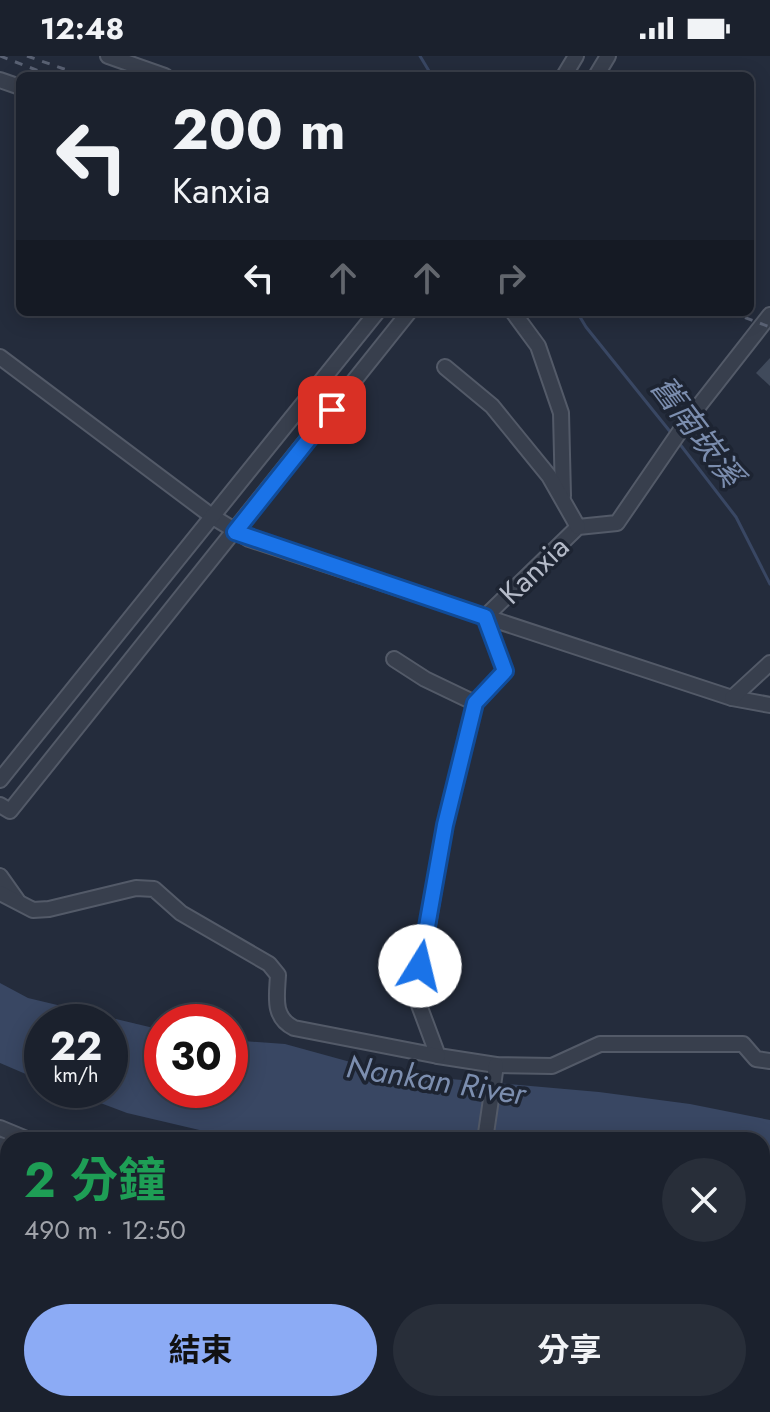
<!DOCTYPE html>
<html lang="zh-TW">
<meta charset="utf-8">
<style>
:root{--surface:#1b212d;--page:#282e39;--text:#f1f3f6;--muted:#a0a3aa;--line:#393e49;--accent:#8cabf5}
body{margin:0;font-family:Jost,"Noto Sans TC",sans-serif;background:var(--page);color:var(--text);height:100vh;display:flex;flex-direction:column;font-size:30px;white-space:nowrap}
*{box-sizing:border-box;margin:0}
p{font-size:26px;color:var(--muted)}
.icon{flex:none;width:44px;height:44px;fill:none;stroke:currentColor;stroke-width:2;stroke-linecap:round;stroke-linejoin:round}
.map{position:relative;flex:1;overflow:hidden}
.panel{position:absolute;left:0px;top:1076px;width:770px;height:280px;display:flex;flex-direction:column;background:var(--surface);border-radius:24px 24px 0 0;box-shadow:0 4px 20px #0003,0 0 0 2px var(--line)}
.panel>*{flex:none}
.hud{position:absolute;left:16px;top:16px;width:738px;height:244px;border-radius:12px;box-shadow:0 4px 20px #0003,0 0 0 2px var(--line);background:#1b212d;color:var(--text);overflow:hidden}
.speed{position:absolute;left:24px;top:948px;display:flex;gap:16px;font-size:40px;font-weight:700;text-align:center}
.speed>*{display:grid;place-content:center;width:104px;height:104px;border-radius:50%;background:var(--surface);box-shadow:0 4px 20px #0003,0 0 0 2px var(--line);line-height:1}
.speed small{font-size:20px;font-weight:400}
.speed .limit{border:12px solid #d22;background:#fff;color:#111}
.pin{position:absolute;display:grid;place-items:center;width:68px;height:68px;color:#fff;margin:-34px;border-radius:16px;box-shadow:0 4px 12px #0006}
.me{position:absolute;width:88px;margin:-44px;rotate:9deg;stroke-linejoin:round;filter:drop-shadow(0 0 6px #0008)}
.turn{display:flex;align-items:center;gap:28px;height:168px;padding:0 24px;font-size:36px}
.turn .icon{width:104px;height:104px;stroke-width:2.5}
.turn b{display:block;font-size:56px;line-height:68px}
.lanes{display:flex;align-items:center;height:76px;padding:0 24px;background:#0003;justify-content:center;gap:40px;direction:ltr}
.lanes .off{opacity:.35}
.round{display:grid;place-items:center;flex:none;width:84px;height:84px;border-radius:42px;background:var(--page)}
.head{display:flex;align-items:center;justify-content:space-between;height:136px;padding:0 24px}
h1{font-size:48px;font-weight:700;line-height:60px;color:#1e9e55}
.button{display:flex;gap:16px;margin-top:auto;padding:16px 24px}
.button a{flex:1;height:92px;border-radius:48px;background:var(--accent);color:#111;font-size:32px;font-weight:700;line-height:92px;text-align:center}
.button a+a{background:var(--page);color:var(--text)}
.status{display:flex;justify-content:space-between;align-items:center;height:56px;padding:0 40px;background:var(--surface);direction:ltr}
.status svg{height:22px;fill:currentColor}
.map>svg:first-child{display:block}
</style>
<div class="status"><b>12:48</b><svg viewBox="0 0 49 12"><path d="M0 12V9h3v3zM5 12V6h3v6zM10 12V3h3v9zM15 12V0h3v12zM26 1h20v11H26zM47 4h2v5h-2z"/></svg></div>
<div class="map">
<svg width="770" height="1356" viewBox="0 0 770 1356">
<rect width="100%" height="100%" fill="#242c3c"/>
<!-- water -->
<polygon fill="#394763" points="0,927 28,942 162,974 162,1034 230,1034 230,984 285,988 394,1018 599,1036 690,1048 770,1064 770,1139 762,1137 762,1084 242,1084 127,1057 66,1034 110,1034 110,966 42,966 42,1025 0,1007"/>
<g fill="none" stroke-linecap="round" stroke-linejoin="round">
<!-- stream -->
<g stroke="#394763" stroke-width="3">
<polyline points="420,0 432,20"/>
<polyline points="577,256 586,271 672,378"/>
<polyline points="679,387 736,461 770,528"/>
</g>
</g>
<!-- building -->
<polygon fill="#404a5b" points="770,302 770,330 756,317"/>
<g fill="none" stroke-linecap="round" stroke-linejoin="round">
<defs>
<g id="minor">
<polyline points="108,0 165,20"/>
<polyline points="564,20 576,0"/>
<polyline points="596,20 608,0"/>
<polyline points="0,24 20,31"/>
<polyline points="513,256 538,290 561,357 563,440"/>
<polyline points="770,259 687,365 617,467 578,471 485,561 505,615 475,647 445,769 418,927 419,949 438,1000 496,1009 552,1010 600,988 743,988 756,1003 770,1005"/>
<polyline points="0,301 213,461 249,483 732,642 770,649"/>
<polyline points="445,311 492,350 549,420 578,471"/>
<polyline points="394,603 425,623 475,647"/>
<polyline points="732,642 770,607"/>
<polyline points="0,724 377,256"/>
<polyline points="0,749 10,755 409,256"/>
<polyline points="0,820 17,844"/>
<path d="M0 837 33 854 49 853 136 832 154 833 181 857 269 908 278 919C277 940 272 961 294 972L438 1000"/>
<polyline points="0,1072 29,1084"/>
<polyline points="485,1084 496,1009"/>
<polyline points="0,1089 8,1093"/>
<polyline points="0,1220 8,1209"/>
<polyline points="762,1229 770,1231"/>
<polyline points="762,1244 770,1245"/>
<polyline points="0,1277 8,1279"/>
<polyline points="285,1348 318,1356"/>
<polyline points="723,1348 769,1356"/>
<polyline points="50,1356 53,1348"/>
<polyline points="154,1356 160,1348"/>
<polyline points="225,1356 228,1348"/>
<polyline points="332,1356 334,1348"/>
<polyline points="427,1356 430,1348"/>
<polyline points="559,1356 560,1348"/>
<polyline points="669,1356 671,1348"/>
</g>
</defs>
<!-- minor casing -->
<use href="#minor" stroke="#535a68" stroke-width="18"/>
<!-- minor -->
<use href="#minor" stroke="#383f4d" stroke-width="14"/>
<!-- rail -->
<g stroke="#5a6274" stroke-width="3" stroke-dasharray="8 8" stroke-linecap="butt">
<polyline points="0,0 39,15"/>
<polyline points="27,0 84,20"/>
<polyline points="730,256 770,271"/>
</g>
</g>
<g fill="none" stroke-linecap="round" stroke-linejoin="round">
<defs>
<polyline id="route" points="332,354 235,476 485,561 505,615 475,647 445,769 420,910"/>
</defs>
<!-- route casing -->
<use href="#route" stroke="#114b97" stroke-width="20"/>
<!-- route -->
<use href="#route" stroke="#1a73e8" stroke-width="14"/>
</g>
<g text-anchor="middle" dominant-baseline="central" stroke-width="7" stroke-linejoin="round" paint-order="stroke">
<!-- street labels -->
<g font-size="30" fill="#b4bac8" stroke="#1d2432">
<text transform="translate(534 514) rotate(-44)">Kanxia</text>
</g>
<!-- water labels -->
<g font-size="32" font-style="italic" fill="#7c8eaf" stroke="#1d2432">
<text transform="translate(697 375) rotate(53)">舊南崁溪</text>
<text transform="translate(436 1024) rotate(9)">Nankan River</text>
</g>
</g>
</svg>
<div class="speed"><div>22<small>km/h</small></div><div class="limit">30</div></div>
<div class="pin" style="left:332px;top:354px;background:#d93025"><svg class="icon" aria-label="arrive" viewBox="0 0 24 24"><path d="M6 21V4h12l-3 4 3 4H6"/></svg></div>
<svg class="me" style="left:420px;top:910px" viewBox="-20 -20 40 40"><circle r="19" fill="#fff"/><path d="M0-13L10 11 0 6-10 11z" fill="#1a73e8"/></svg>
<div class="hud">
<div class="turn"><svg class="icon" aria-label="left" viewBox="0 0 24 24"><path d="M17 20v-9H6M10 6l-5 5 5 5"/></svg><div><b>200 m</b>Kanxia</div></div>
<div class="lanes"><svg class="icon" aria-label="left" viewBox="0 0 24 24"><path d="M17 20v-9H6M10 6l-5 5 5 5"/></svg><svg class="icon off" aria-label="ahead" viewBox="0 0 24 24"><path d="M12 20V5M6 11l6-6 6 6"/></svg><svg class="icon off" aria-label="ahead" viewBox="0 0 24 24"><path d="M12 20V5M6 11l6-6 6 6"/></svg><svg class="icon off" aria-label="right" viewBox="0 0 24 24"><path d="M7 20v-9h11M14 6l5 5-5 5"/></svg></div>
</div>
<section class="panel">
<div class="head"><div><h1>2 分鐘</h1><p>490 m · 12:50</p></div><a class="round"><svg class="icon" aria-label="close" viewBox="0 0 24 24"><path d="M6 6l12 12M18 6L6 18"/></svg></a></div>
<div class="button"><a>結束</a><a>分享</a></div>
</section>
</div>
